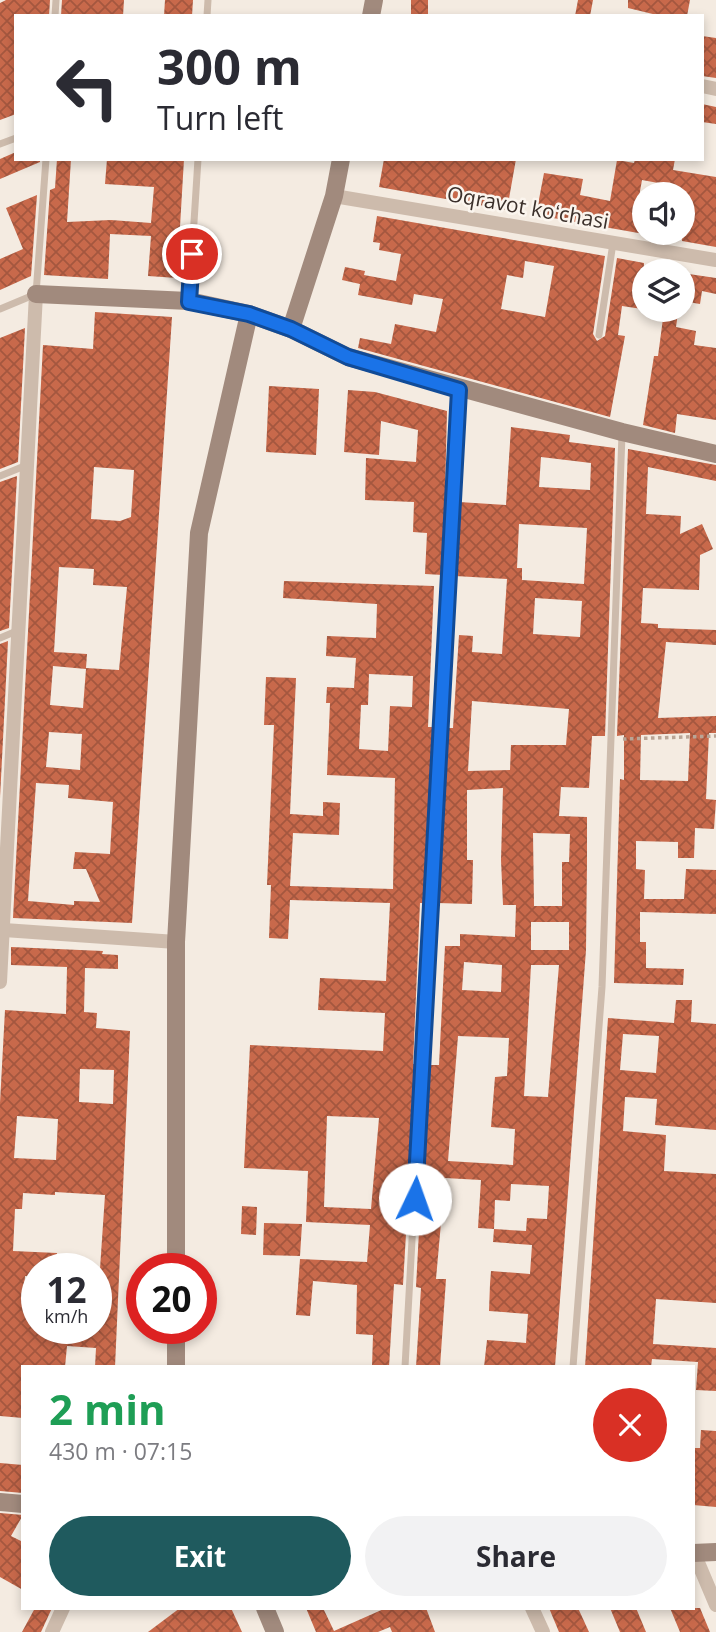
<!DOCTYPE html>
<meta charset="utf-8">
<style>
:root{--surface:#fff;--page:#f2f2f3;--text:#2b2b33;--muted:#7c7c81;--accent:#1f5a5e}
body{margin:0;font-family:"Open Sans",sans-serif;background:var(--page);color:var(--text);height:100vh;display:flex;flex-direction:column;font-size:26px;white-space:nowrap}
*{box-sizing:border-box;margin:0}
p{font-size:23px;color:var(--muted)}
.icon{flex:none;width:38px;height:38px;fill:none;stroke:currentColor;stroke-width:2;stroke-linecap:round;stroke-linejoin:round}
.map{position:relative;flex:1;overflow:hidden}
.panel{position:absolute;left:21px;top:1365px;width:674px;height:245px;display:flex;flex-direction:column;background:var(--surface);border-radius:0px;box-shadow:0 4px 10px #0003}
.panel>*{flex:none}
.banner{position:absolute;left:14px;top:14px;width:690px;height:147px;border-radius:0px;box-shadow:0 4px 10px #0003;background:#fff;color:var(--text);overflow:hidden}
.buttons{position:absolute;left:632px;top:182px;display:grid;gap:14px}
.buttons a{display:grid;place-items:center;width:63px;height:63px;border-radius:50%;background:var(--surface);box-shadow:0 4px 10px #0003;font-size:35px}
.speed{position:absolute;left:21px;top:1253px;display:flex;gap:14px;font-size:35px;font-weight:700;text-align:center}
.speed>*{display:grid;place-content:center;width:91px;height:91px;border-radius:50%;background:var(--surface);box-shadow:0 4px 10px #0003;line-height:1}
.speed small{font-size:18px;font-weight:400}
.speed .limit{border:10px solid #d22;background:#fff;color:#111}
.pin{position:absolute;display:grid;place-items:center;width:60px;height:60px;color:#fff;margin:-30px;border:4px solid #fff;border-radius:50%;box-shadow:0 2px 7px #0007}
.me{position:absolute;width:77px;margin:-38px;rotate:3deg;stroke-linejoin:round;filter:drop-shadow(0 0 5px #0008)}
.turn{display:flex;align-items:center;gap:24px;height:147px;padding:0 28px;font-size:32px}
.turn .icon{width:91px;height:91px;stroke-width:2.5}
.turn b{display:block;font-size:49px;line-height:60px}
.round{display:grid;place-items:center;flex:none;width:74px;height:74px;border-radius:37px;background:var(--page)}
.headline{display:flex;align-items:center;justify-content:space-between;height:119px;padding:0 28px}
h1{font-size:42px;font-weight:700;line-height:52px;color:#1e9e55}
.action{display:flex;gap:14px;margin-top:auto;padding:14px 28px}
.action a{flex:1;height:80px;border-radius:42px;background:var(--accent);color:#fff;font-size:28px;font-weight:700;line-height:80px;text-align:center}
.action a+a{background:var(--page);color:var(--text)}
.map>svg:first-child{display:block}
</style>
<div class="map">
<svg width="716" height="1632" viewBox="0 0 716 1632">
<defs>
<pattern id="building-cross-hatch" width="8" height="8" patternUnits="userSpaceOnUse" patternTransform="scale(1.75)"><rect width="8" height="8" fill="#c8694b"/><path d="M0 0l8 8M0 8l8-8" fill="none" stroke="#a4573f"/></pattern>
</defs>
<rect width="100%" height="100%" fill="#f4ebe1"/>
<!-- building -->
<g fill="url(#building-cross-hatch)" fill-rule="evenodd">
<polygon points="6,0 50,0 49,16 16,16 16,114 0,120 0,3"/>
<polygon points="62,0 124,0 123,16 61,16"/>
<polygon points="165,0 193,0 192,16 164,16"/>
<rect x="411" y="0" width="17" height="16"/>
<polygon points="578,0 593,0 590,16 575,16"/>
<polygon points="628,0 690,0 687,16 661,16 628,8"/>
<polygon points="702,36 716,38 716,78 702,76"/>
<polygon points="702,104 716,107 716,124 702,122"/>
<polygon points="16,152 16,159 40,159 40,162 0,179 0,159"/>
<polygon points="57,159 71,159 67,222 111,220 151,223 154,187 105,184 107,159 184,159 177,278 148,276 151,236 110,234 108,279 44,275 50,190 55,188"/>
<polygon points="384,159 516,159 507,210 379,187"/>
<polygon points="635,159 675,159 673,170 716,177 716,247 682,241 682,194 668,194 669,185 642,180 637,208 644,209 644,234 536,215 544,173 583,179 580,195 610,201 617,160 634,163"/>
<polygon points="37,195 31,276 0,290 0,259 23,249 6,208"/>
<path d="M377 216 605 256 593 334 597 341 605 336 617 258 644 263 642 309 622 306 618 335 625 336 610 417 358 348 360 338 391 344 395 324 436 332 443 299 414 294 412 305 358 295 360 284 342 280 345 267 365 271 364 275 396 281 401 254 379 250 380 243 373 242ZM525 261 554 266 545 317 501 309 507 275 523 278Z"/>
<polygon points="682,273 716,278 716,294 702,291 700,304 682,301"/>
<polygon points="664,311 678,313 676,327 696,331 694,345 716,348 716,420 677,414 675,433 643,425 654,356 658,356"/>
<path d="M95 312 172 317 132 923 13 918 43 345 93 349ZM94 467 134 470 131 517 120 521 91 519ZM59 567 94 569 93 585 127 587 119 670 86 668 87 654 54 652ZM53 666 86 669 83 708 50 705ZM49 732 82 734 80 770 46 767ZM36 783 69 785 68 798 113 802 110 854 75 852 73 869H86L100 902 74 901V905L28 901Z"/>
<polygon points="25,328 18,462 0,469 0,338"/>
<polygon points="269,386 319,389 316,455 266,452"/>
<polygon points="348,390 375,392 447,411 443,575 425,574 427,533 413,532 414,502 365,500 366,458 416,462 418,430 381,421 379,455 344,452"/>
<path d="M511 427 570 435 569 442 615 448 605 736H592L589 788 561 787 559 816 587 817V862L586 950 555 1367H484L487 1340 526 1343 528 1314 489 1311 490 1284 491 1271 530 1274 532 1245 493 1242 494 1229 526 1231 527 1218 547 1219 549 1186 511 1184 510 1201 495 1200 494 1229 478 1228 481 1180 445 1178 436 1279H446L440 1367H416L421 1288 416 1287 428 1065H439L445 946H460V934L515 937 516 905H503L501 860 503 788 467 790V860H473L472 904 437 903 446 728H453L459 635 473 636 472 652 502 654 507 579 455 576 459 502 506 505ZM541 457 591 463 590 490 539 487ZM519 524 587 528 584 584 522 580V568H517ZM535 598 582 601 580 637 533 634ZM472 701 569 709 566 745H511L510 770 468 771ZM533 833 570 834 569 862H562V906H534ZM531 922H569V950H531ZM464 962 502 965 501 992 462 990ZM531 965H559L548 1097 524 1096ZM458 1036 509 1038 507 1076 495 1077 491 1127 515 1129 513 1165 448 1161Z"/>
<path d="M628 449 716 465V481L648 467 646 514 681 516 680 534 702 524 713 549 700 555 699 590 643 588 641 623 658 624V628L716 630V645L666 642 658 718 716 716V733H709L706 799 716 800 714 829 695 828 694 858H678V842L636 841V869L645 870 644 899H684L686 869 716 870V914L640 912V942H646V968L684 969 683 985 614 983 620 779 624 780V735L617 736ZM690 733 688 781 640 780 641 735Z"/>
<polygon points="17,476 9,628 0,631 0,482"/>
<path d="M284 581 434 586 428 727H434L424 903H420L413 1064H416L403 1285 394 1284 389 1367H372L373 1335 356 1334 357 1285 313 1281 310 1316 296 1315 300 1259 367 1262 370 1225 306 1222 308 1171 244 1168 250 1045 383 1051 385 1013 318 1010 320 978 386 981 390 903 290 900 288 939 269 938 271 885H267L274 725H264L266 677 296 678 290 814 323 816V802L340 803 339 835 293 833 290 886 393 889 395 778 327 775 330 703H326L327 687 354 688 356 658 326 656 327 636 376 638 377 604 283 598ZM369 674 413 676 412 707 390 706 388 751 359 749 361 705H368ZM327 1116 379 1118 371 1209 324 1207Z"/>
<polygon points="8,641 0,798 0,644"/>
<path d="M11 947 103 951 102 954 118 955V969L85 968 84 1012 97 1013 96 1028 130 1031 115 1367H95L96 1348 67 1346 65 1367H23V1418L0 1416V1103L5 1010 66 1014 67 967 11 965ZM80 1069 114 1070 113 1104 79 1102ZM17 1116 58 1119 56 1160 14 1158ZM55 1192 105 1195 96 1328H37V1306L23 1305 25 1276 37 1277V1269H56L57 1253 13 1251 15 1209H22L23 1193 55 1195Z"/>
<path d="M676 1000H692L691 1022 716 1024V1130L655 1125 657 1099 625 1097 623 1131 666 1135 664 1171 716 1174V1303L656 1299 653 1344 716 1348V1391L696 1390 698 1362 652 1359 651 1367H585L608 1018 674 1023ZM623 1034 659 1036 656 1073 620 1070Z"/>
<polygon points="242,1206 257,1207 256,1235 241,1234"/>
<polygon points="264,1223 302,1224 300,1256 263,1255"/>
<polygon points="701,1430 716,1431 716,1507 693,1505 693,1448 700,1448"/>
<polygon points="0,1463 23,1465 23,1493 0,1491"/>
<polygon points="0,1513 23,1515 11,1536 23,1542 23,1590 0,1577"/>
<polygon points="35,1608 52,1608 41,1632 22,1632"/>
<polygon points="180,1608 231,1608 242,1632 148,1632"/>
<polygon points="306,1608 323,1608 334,1631 386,1608 426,1608 435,1632 392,1632 390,1627 378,1632 316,1632"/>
<polygon points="549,1608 578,1608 589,1632 559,1632"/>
<polygon points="610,1608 636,1608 646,1632 620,1632"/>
<polygon points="670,1608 700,1608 710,1632 680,1632"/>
</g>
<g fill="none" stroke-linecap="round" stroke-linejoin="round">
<!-- path -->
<polyline stroke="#b9a596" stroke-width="3.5" stroke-dasharray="3.5 3.5" stroke-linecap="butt" points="623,739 716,736"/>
<!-- lane -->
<g stroke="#cdbbac" stroke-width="7">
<polyline points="55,16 56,0"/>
<polyline points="207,16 208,0"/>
<polyline points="0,144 16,138"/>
<polyline points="189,301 198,159"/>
<polyline points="0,309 36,294 46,159"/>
<polyline points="599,335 613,243"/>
<polyline points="0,476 27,465"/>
<polyline points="0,638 19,630"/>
<polyline points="405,1367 459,389"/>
<polyline points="573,1367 602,987 622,434"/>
</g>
<!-- street -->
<g stroke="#cdbbac" stroke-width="14">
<polyline points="702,86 716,89"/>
<polyline points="334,196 716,260"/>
<polyline points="4,930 176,942"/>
<polyline points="0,982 36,294"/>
<polyline points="694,1553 716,1605"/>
<polyline points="532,1608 543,1632"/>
<polyline points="52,1632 63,1608"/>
</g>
<!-- secondary -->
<g stroke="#a18a7d" stroke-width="18">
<polyline points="371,16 374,0"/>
<polyline points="36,294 189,301 249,314 291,329 348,357 622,432 716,454"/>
<polyline points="291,329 334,196 341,159"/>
<polyline points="176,1269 176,942 199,533 249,314"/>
<polyline points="176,1328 176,1367"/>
<polyline points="0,1502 23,1504"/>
<polyline points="693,1553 716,1552"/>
<polyline points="265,1608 275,1632"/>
</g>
</g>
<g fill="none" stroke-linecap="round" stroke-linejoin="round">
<defs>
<polyline id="route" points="192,254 189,302 249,314 291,329 348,357 459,390 415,1199"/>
</defs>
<!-- route casing -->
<use href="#route" stroke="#114b97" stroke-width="18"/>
<!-- route -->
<use href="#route" stroke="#1a73e8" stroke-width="12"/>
</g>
<g text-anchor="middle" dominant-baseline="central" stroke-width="5" stroke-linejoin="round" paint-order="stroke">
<!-- street labels -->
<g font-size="21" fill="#3b302b" stroke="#fbf5ee">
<text transform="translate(528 207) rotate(10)">Oqravot koʻchasi</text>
</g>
</g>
</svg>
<div class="buttons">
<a><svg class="icon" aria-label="sound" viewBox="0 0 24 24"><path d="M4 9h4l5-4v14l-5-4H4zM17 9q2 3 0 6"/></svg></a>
<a><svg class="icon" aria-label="layers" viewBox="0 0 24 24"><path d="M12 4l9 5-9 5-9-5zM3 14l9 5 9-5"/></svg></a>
</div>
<div class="speed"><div>12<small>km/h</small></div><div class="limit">20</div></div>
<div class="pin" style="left:192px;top:254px;background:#d93025"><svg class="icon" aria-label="arrive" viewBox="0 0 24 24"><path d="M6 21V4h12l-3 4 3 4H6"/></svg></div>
<svg class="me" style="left:415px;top:1199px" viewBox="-20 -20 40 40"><circle r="19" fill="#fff"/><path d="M0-13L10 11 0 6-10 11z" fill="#1a73e8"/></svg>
<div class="banner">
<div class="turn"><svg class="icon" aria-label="left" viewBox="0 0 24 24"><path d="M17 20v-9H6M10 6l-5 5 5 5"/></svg><div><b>300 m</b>Turn left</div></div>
</div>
<section class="panel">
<div class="headline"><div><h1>2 min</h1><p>430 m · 07:15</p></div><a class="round" style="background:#d93025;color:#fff"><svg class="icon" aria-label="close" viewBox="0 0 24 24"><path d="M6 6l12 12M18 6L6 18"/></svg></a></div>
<div class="action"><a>Exit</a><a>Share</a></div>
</section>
</div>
